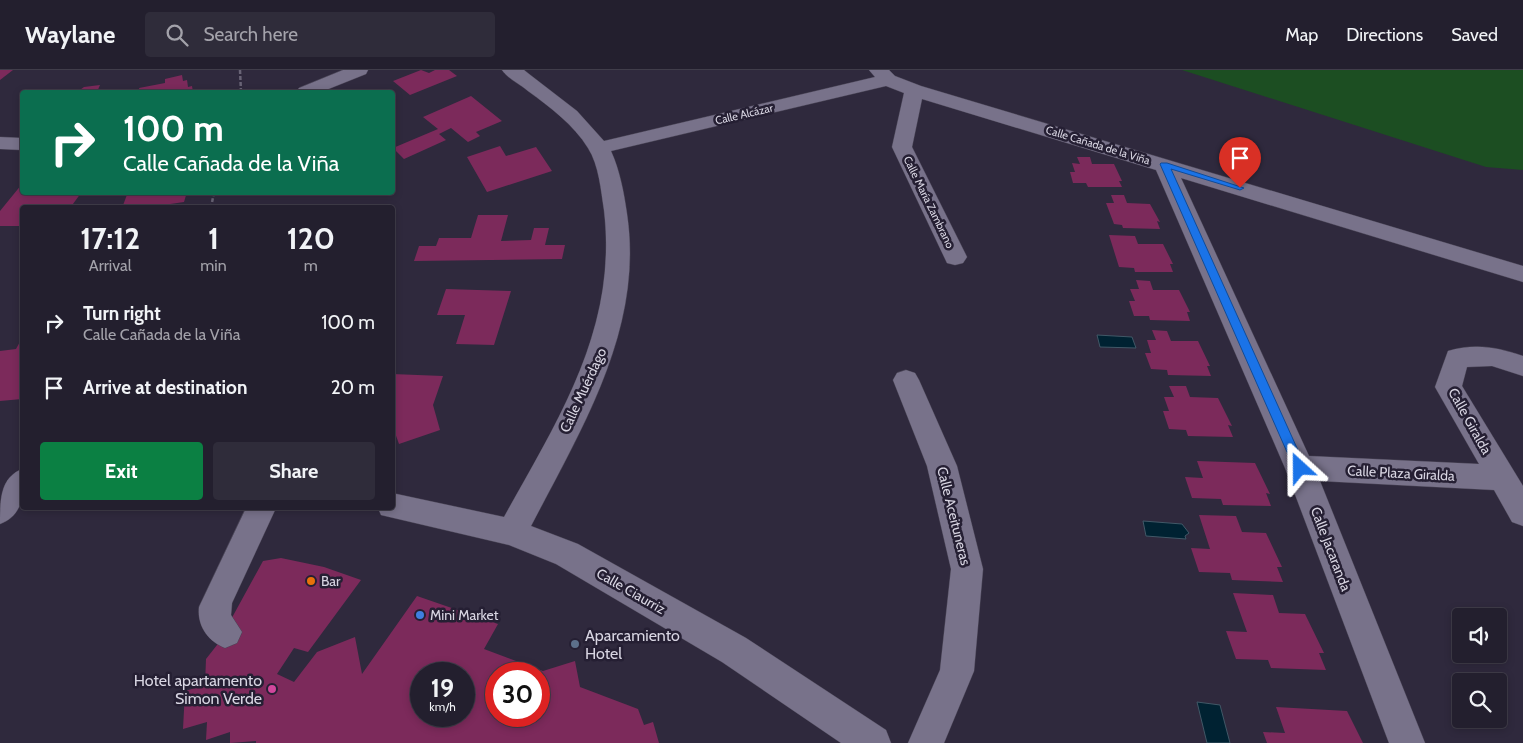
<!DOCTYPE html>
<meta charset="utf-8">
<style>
:root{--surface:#231f2e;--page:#2f2c3a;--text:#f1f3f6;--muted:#a3a2aa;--line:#403d4a;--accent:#0b8043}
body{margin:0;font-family:Cabin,sans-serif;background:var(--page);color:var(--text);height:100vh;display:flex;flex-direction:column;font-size:19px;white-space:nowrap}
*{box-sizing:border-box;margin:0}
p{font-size:16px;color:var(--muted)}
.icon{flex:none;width:28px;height:28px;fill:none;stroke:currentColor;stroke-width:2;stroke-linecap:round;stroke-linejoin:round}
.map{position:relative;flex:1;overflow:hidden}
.side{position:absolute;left:20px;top:135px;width:375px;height:305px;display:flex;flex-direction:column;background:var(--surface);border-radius:5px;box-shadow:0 2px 8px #0003,0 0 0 1px var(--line)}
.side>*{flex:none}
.top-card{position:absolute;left:20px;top:20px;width:375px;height:105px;border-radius:5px;box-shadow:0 2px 8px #0003,0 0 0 1px var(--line);background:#0b6e4f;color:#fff;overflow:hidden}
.tools{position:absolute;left:1452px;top:538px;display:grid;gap:10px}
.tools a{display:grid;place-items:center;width:55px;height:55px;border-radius:5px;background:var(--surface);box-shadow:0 2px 8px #0003,0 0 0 1px var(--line);font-size:25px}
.speed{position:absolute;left:410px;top:592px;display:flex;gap:10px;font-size:25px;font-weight:700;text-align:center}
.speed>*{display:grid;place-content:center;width:65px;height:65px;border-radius:50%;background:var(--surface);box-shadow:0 2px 8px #0003,0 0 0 1px var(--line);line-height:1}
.speed small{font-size:12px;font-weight:400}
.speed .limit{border:8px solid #d22;background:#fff;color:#111}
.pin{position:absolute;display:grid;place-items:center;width:42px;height:42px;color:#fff;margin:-51px -21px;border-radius:50% 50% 50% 0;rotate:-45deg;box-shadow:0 0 5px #0007}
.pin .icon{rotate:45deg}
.me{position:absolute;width:55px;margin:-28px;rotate:336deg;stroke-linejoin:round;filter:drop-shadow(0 0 4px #0008)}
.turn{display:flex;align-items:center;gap:18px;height:105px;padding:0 20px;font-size:22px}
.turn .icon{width:65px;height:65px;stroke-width:2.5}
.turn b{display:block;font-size:35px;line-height:42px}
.eta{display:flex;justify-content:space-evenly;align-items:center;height:85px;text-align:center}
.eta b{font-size:30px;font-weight:800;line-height:35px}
.primary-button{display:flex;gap:10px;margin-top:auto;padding:10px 20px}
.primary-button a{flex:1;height:58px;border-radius:5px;background:var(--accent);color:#fff;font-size:20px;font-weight:800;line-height:58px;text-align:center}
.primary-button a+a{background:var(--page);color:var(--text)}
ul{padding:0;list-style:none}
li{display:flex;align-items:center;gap:15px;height:65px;padding:0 20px}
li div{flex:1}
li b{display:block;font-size:19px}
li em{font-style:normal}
header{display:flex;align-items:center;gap:30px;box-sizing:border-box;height:70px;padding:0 25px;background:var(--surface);border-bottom:1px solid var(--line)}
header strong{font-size:24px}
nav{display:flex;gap:28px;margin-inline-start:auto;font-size:18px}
.search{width:350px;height:45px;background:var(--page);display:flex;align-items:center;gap:12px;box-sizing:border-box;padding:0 18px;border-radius:5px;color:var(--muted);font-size:19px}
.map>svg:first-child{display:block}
</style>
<header>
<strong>Waylane</strong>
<div class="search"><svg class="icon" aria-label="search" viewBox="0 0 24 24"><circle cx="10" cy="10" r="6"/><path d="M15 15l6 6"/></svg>Search here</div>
<nav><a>Map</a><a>Directions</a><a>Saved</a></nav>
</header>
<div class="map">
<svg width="1523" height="673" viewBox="0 0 1523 673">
<rect width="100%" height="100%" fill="#2f293d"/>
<!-- green -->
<polygon fill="#1c4e22" points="1182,0 1523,0 1523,100 1486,97"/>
<!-- water -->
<g fill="#002232" stroke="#415867">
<polygon points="1097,265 1132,267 1136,278 1100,277"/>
<polygon points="1143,451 1182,454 1189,463 1185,466 1186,469 1146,466"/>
<polygon points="1197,632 1220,635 1230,673 1207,673"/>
</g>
<!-- building -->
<g fill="#7c2a5b" fill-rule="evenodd">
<polygon points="0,0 13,0 0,10"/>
<polygon points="421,0 429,3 435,0 449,0 457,6 410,25 393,11"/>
<polygon points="182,5 183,11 187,10 188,17 192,16 193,22 140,22 139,18 165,13 165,9"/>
<polygon points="100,15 97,22 77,22 84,17"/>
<polygon points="471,26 502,51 476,62 480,66 468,72 451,58 439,64 446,70 404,89 393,78 438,59 423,47"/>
<polygon points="500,76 506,86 536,77 552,101 487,122 467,87"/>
<polygon points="1077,87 1090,87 1092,94 1114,94 1122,111 1119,111 1122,117 1088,117 1086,113 1073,113 1070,102 1075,102 1072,93 1080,94"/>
<polygon points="22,114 22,122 81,123 70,138 22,138 22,156 0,156 0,141"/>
<polygon points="128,122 187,122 184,132 143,138 122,138"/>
<polygon points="1111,125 1124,125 1127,133 1150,134 1160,152 1157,151 1160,159 1123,158 1122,155 1114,154 1106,133 1114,133"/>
<polygon points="478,145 508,145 501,171 531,170 534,158 549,158 545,175 565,175 562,189 414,191 419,176 436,176 439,168 471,168"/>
<polygon points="1109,165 1135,166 1138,174 1163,174 1173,194 1170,194 1173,202 1135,202 1134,198 1119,197"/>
<polygon points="1136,210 1150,211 1153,220 1179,220 1190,242 1187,242 1190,251 1150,250 1149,246 1134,246 1129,231 1135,231 1130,219 1139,219"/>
<polygon points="446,219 511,221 494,275 456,274 465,245 437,245"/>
<polygon points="1152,260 1167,261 1171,271 1198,271 1210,296 1207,296 1211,306 1168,305 1167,300 1151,299 1145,283 1151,283 1147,270 1156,270"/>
<polygon points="22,268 22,329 0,331 0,281 16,279"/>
<polygon points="392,304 443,306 433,335 440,360 399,374 394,360 392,360"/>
<polygon points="1169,316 1186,316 1190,327 1218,328 1232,356 1228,355 1233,367 1188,366 1186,360 1169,359 1163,341 1169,341 1164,327 1174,327"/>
<polygon points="1197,391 1255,393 1270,424 1266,423 1271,436 1223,435 1221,429 1192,428 1185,407 1203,408"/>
<polygon points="1199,445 1236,446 1242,462 1266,463 1282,497 1277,497 1283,512 1232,510 1230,503 1199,502 1191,478 1210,479"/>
<path d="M281 488 324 497 361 510 308 582 294 578 277 604 294 612 317 582 355 567 362 604 417 526 498 554 484 579 543 601 575 591 580 617 638 639 644 655 653 652 659 673H256V671L230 673V662L206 670 207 652 183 659 185 621 205 615 206 589 217 575 263 491ZM421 604H464V646H421ZM496 604H539V646H496Z"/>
<polygon points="1233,523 1273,525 1279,543 1305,544 1324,583 1319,583 1326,600 1271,598 1268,590 1236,589 1226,561 1247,562"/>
<polygon points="1276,637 1347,641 1363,673 1267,673 1263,662 1285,663"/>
</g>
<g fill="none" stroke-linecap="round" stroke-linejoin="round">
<defs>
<g id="minor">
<polygon points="343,0 368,0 366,4 321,22 296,22 299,18"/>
<path d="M502 0H524L529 4 577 41 604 71 875 7 869 0H889L895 6 921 16 1523 196V212L1181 108 1309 386 1479 394 1435 317 1448 281C1475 273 1497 277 1523 286V306L1492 296 1467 297 1462 316 1523 416V456L1512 452 1494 420 1320 411 1425 673H1389L1285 398 1156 100 922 29 912 77 967 187 963 193 955 195 947 193 892 77 904 23 886 16 611 81C620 101 624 123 627 144 644 258 582 358 531 456L578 474 746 568 886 660 891 673H841L722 592 556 494 509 475 381 445 378 438H392V423L504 447C559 348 618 258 604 140 601 121 599 95 588 78 574 55 550 37 528 21 520 14 508 9 502 0Z"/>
<polygon points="0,67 22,68 22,80 0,79"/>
<polygon points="906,300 915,303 919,310 957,396 983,499 974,601 944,673 908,673 940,600 951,499 927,396 893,310 897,303"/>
<path d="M22 399C25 421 24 445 0 454 0 430 0 408 22 399Z"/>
<path d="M246 438H276L232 533 231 545 242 562 237 573 225 578C208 571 197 556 199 537Z"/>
</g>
</defs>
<!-- minor casing -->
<use href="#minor" stroke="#494455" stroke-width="1"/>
<!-- path -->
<g stroke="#696476" stroke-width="2.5" stroke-dasharray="4 2" stroke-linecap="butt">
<polyline points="240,0 241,22"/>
<polyline points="211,138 214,122"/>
</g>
<!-- minor -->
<use href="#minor" fill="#78728a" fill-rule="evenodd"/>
</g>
<!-- route -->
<polygon fill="#1a73e8" stroke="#114b97" points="1161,93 1167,93 1244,118 1240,120 1171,99 1306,398 1304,402 1300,403 1294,398 1160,94"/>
<!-- markers -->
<circle fill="#e8710a" stroke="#251f33" stroke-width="2" cx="311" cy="511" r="5"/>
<circle fill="#3f7fe0" stroke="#251f33" stroke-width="2" cx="420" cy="545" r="5"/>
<circle fill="#5c6f8a" stroke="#251f33" stroke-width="2" cx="575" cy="574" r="5"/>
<circle fill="#d1479c" stroke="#251f33" stroke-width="2" cx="272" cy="619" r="5"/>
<g text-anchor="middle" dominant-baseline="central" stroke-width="5" stroke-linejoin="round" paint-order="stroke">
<!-- far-street labels -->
<g font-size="11" fill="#d8d5e2" stroke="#251f33">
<text transform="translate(744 44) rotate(-13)">Calle Alcázar</text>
<text transform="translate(1098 75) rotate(17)">Calle Cañada de la Viña</text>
<text transform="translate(929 132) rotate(64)">Calle María Zambrano</text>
</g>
<!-- street labels -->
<g font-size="14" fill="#d8d5e2" stroke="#251f33">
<text transform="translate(583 320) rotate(-65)">Calle Muérdago</text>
<text transform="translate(1470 351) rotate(61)">Calle Giralda</text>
<text transform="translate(1401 403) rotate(3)">Calle Plaza Giralda</text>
<text transform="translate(954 446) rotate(76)">Calle Aceituneras</text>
<text transform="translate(1331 479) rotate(69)">Calle Jacaranda</text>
<text transform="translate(631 521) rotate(30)">Calle Ciaurriz</text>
</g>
<!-- poi labels -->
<g font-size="14" fill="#d8d5e2" stroke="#251f33" text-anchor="start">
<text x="321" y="511">Bar</text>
<text x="430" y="545">Mini Market</text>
</g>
<!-- near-poi labels -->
<g font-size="16" fill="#d8d5e2" stroke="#251f33" text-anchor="start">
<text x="585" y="565">Aparcamiento<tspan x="585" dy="18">Hotel</tspan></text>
<text x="262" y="610" text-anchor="end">Hotel apartamento<tspan x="262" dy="18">Simon Verde</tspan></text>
</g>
</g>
</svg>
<div class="tools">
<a><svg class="icon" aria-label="sound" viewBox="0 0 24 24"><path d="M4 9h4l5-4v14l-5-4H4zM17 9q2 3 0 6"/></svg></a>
<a><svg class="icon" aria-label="search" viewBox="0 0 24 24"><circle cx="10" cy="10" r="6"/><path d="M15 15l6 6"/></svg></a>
</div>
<div class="speed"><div>19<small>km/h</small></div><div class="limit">30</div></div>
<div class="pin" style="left:1240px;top:118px;background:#d93025"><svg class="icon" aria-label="arrive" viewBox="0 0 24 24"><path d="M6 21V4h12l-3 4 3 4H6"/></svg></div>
<svg class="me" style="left:1300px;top:398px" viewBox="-20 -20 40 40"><path d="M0-17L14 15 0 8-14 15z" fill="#1a73e8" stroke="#fff" stroke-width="4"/></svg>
<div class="top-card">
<div class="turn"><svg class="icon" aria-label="right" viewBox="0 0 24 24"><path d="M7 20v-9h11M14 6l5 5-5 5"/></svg><div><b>100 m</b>Calle Cañada de la Viña</div></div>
</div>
<section class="side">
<div class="eta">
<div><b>17:12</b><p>Arrival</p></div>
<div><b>1</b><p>min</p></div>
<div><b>120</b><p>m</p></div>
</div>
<ul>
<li><svg class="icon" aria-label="right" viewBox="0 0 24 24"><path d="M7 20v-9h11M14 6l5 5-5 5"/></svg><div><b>Turn right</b><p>Calle Cañada de la Viña</p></div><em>100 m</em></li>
<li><svg class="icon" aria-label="arrive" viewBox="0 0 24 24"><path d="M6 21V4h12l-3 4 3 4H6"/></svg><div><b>Arrive at destination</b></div><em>20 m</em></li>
</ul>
<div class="primary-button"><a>Exit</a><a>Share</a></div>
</section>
</div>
